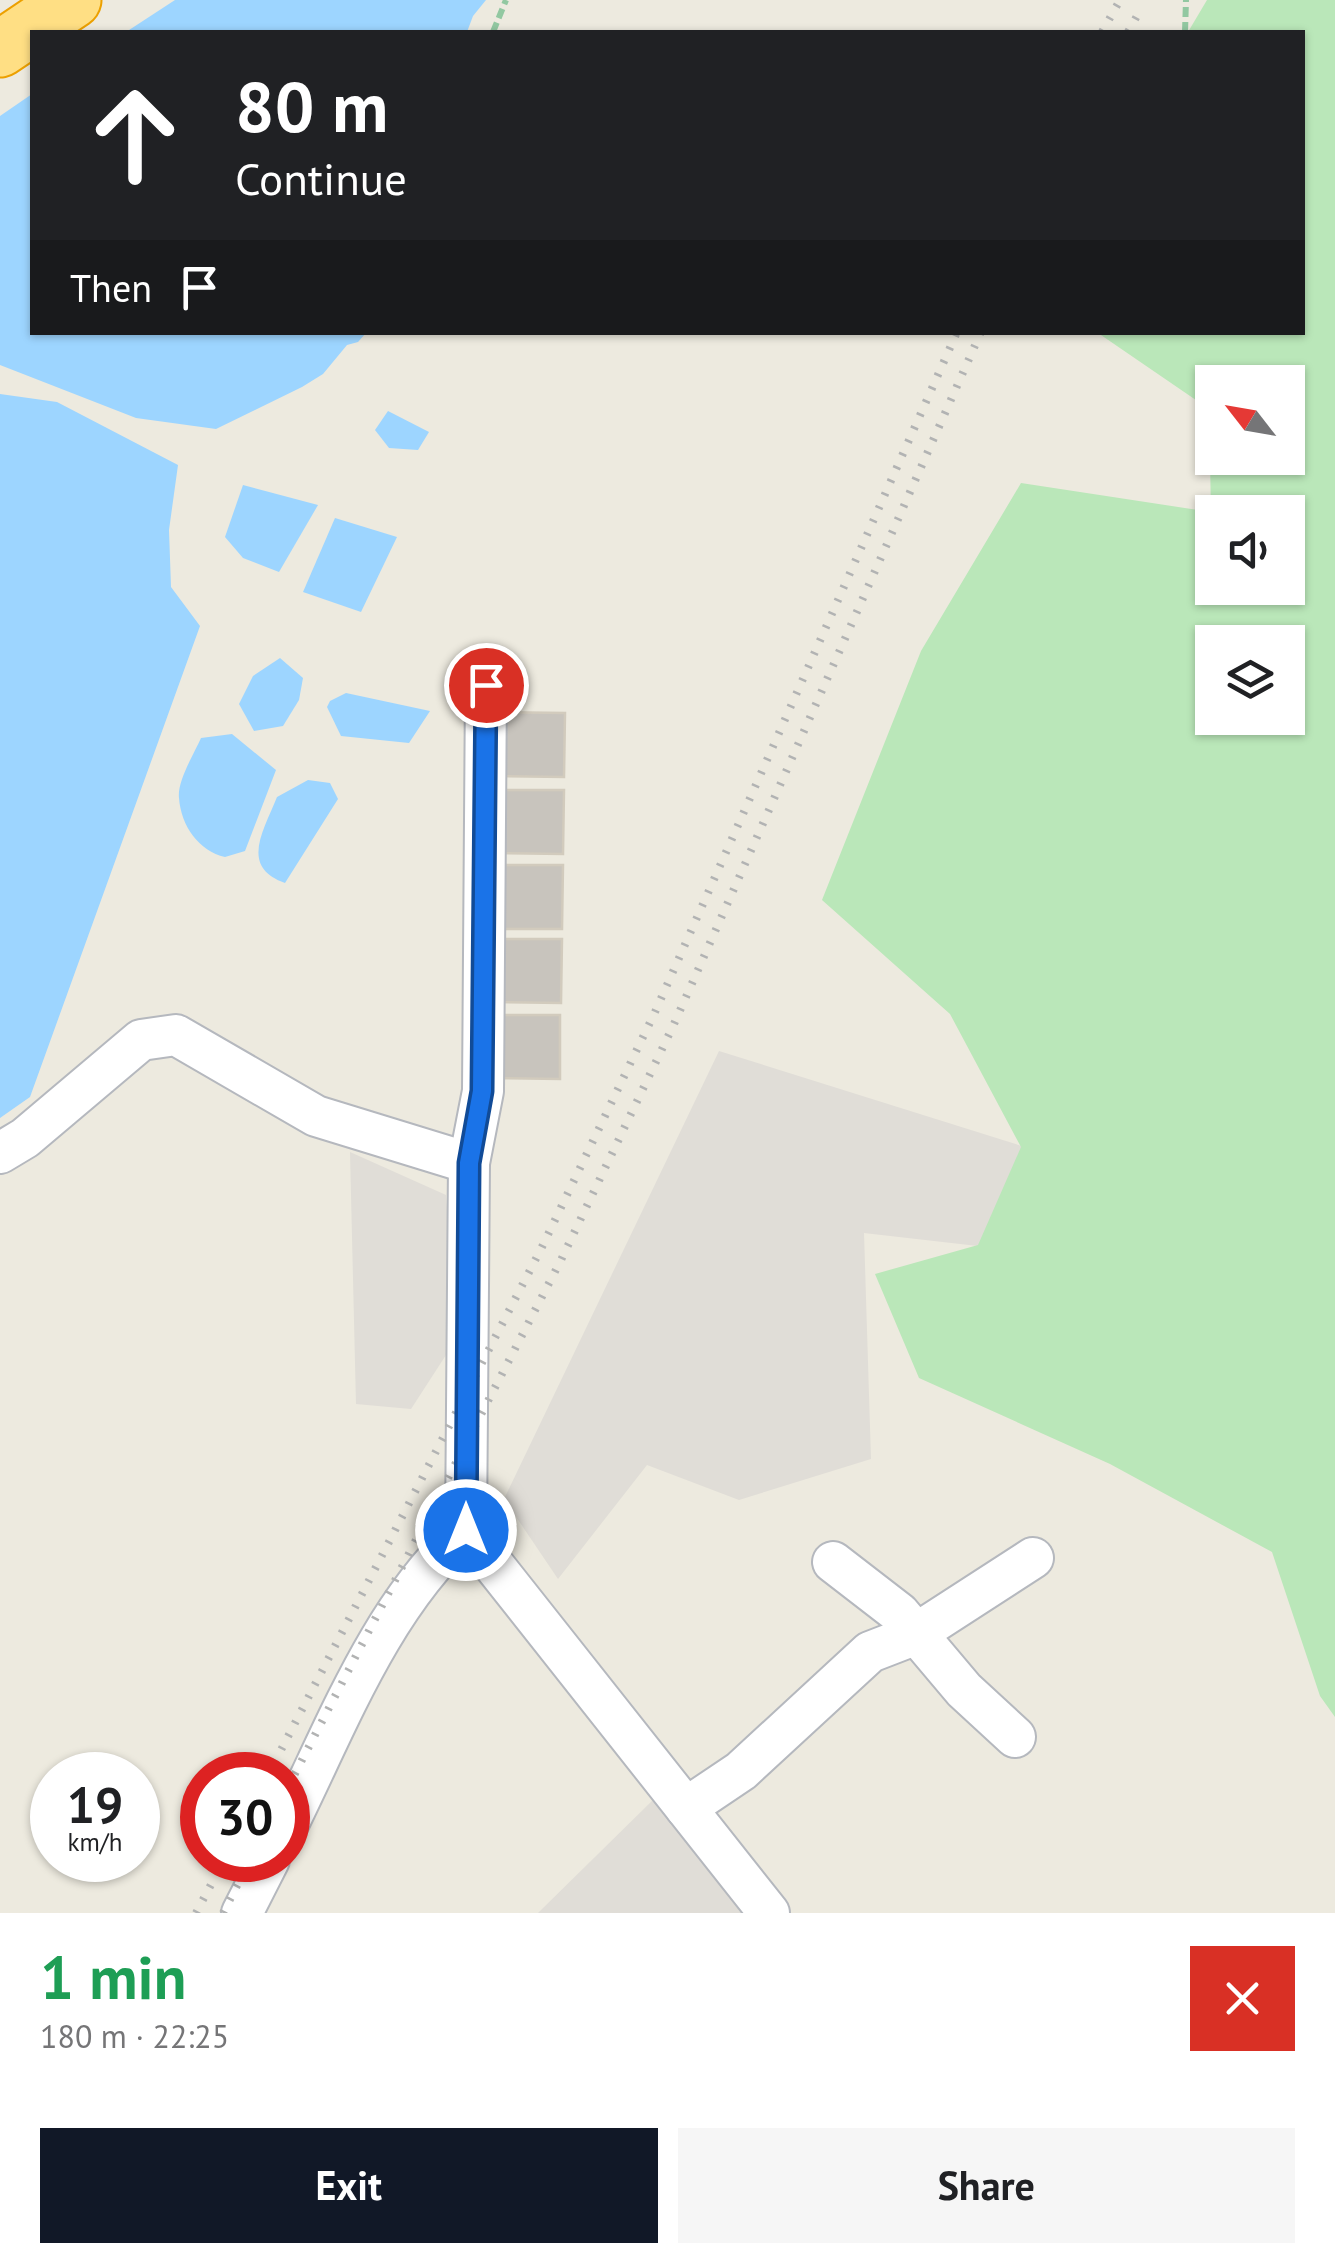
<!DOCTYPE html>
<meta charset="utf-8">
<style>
:root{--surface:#fff;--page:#f6f6f6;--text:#202124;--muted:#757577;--accent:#111827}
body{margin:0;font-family:"PT Sans",sans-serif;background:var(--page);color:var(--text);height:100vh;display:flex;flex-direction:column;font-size:38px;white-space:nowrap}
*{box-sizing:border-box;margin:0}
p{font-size:32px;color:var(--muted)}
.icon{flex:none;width:55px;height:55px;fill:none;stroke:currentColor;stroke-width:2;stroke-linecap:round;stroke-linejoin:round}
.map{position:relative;height:1913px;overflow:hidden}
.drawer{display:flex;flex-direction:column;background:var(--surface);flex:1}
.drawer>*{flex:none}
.top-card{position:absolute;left:30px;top:30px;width:1275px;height:305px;border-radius:0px;box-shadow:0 2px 8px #0004;background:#202124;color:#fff;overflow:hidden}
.needle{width:65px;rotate:301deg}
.tools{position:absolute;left:1195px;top:365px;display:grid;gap:20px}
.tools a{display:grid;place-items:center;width:110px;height:110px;border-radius:0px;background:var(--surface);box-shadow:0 2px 8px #0004;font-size:50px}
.speed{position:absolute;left:30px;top:1752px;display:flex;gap:20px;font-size:50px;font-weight:700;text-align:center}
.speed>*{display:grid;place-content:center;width:130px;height:130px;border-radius:50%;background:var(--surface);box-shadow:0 2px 8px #0004;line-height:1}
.speed small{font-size:25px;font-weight:400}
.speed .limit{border:15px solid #d22;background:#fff;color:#111}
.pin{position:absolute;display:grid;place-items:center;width:85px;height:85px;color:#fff;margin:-42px;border:5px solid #fff;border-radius:50%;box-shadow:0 2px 10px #0007}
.me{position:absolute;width:110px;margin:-55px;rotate:0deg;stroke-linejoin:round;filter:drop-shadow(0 0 8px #0008)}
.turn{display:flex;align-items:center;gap:35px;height:210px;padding:0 40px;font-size:45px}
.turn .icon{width:130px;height:130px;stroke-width:2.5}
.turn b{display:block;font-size:70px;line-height:85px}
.then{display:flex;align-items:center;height:95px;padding:0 40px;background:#0003;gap:20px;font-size:38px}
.round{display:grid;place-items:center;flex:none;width:105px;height:105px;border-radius:0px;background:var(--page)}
.headline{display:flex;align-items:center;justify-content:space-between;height:170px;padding:0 40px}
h1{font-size:60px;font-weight:600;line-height:75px;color:#1e9e55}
.cta{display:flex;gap:20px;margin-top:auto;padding:20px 40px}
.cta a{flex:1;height:115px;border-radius:0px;background:var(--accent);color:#fff;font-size:40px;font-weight:600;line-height:115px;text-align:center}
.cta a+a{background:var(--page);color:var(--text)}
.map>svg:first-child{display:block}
</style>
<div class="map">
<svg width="1335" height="1913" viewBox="0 0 1335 1913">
<rect width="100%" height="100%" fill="#edeadf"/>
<!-- industrial -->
<g fill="#e0ddd7">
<polygon points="719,1051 1044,1153 1004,1249 864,1233 871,1459 739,1500 647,1465 558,1579 504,1499"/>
<polygon points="350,1152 446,1195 457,1338 411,1409 356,1404"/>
<polygon points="654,1799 754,1913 538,1913"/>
</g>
<!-- green -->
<path fill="#bae7b9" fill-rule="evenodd" d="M1207 0H1335V1717L1320 1696 1272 1552 1110 1464 919 1378 875 1274 978 1245 1021 1147 950 1014 822 900 921 651 1021 483 1211 512 1209 409 1098 333 1302 332V32H1188ZM1288 382V458H1212V382ZM1288 512V588H1212V512ZM1288 642V718H1212V642Z"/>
<!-- water -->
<g fill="#9dd5ff">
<polygon points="175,0 486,0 473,16 467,32 126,32"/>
<polygon points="32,94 32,332 366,333 358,342 347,345 323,374 302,387 216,429 136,418 0,365 0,116"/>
<polygon points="0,394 57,402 178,465 169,530 171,587 200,626 30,1097 0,1118"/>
<polygon points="388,411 429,432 418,450 389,448 375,430"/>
<polygon points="243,485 318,505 279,572 243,558 225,537"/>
<polygon points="335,518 397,537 361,612 303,592"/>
<polygon points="280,658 303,678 299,700 283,726 254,731 239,704 253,676"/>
<polygon points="346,693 430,711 409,743 341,736 327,707 330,701"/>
<path d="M232 734 276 770 245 851 225 857C199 851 181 826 179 798 177 781 194 754 201 738Z"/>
<path d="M308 780 330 783 338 799 285 883C239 867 264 830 277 797Z"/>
</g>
<!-- building -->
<g fill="#c8c4bd" stroke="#d2cbbd" stroke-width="2.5">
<polygon points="495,712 565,713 564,777 493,776"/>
<polygon points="494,790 564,790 563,854 492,853"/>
<polygon points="492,865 563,865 562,929 491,929"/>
<polygon points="492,939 562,939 561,1003 491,1002"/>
<polygon points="490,1015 560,1015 560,1079 489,1078"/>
</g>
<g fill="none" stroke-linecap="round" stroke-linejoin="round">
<defs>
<g id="minor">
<polyline points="486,685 483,1091 469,1163 466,1530 769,1913"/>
<polyline points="0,1153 25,1138 141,1040 176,1035 316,1116 469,1163"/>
<polyline points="833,1562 899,1613 964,1690 1015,1737"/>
<polyline points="686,1808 741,1771 870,1652 914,1635 1033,1558"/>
<path d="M288 1824C338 1723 381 1607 466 1530"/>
<polyline points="242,1913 269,1860"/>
</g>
<polyline id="highway" points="0,49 73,0"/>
</defs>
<!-- minor casing -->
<use href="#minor" stroke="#b5b8be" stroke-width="44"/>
<!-- highway casing -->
<use href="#highway" stroke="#eca000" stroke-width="59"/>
<!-- path -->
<g stroke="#92c8a1" stroke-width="6" stroke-dasharray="10 5" stroke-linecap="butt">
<polyline points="493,32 506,0"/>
<polyline points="1185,32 1186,0"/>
</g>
<!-- minor -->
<use href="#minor" stroke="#fff" stroke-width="40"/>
<!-- highway -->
<use href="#highway" stroke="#ffdf84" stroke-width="55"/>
<!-- rail -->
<g stroke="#b2b3b3" stroke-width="8" stroke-dasharray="2.5 12" stroke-linecap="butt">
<polyline points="1102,32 1120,0"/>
<polyline points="1128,32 1142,7"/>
<polyline points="268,1775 541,1249 655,1012 957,332"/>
<polyline points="288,1787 561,1260 674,1024 981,332"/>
<polyline points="196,1913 224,1860"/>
<polyline points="223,1913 250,1860"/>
</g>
</g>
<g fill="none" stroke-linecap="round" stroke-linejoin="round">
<defs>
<polyline id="route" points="466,1530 469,1163 482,1091 486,685"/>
</defs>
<!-- route casing -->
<use href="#route" stroke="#114b97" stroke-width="25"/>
<!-- route -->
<use href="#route" stroke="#1a73e8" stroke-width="18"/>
</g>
</svg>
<div class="tools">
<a><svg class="needle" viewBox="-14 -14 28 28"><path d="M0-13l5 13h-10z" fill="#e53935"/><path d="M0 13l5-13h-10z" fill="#757577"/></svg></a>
<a><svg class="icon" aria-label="sound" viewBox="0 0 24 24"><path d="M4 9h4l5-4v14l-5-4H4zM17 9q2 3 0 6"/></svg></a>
<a><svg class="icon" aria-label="layers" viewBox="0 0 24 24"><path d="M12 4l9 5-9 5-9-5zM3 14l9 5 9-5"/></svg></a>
</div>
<div class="speed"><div>19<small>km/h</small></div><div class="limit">30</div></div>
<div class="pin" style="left:486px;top:685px;background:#d93025"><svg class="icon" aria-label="arrive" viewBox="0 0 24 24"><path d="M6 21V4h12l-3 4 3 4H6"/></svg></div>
<svg class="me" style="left:466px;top:1530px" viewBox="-20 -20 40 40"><circle r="17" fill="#1a73e8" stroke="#fff" stroke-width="3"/><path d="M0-11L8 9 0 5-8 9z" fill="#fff"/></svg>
<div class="top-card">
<div class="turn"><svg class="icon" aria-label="ahead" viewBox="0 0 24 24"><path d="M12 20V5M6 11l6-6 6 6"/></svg><div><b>80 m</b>Continue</div></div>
<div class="then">Then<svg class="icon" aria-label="arrive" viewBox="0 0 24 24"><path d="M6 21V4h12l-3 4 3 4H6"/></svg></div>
</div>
</div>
<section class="drawer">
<div class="headline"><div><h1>1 min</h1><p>180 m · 22:25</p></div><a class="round" style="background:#d93025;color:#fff"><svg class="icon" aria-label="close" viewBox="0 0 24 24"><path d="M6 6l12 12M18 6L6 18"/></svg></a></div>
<div class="cta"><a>Exit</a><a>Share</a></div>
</section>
